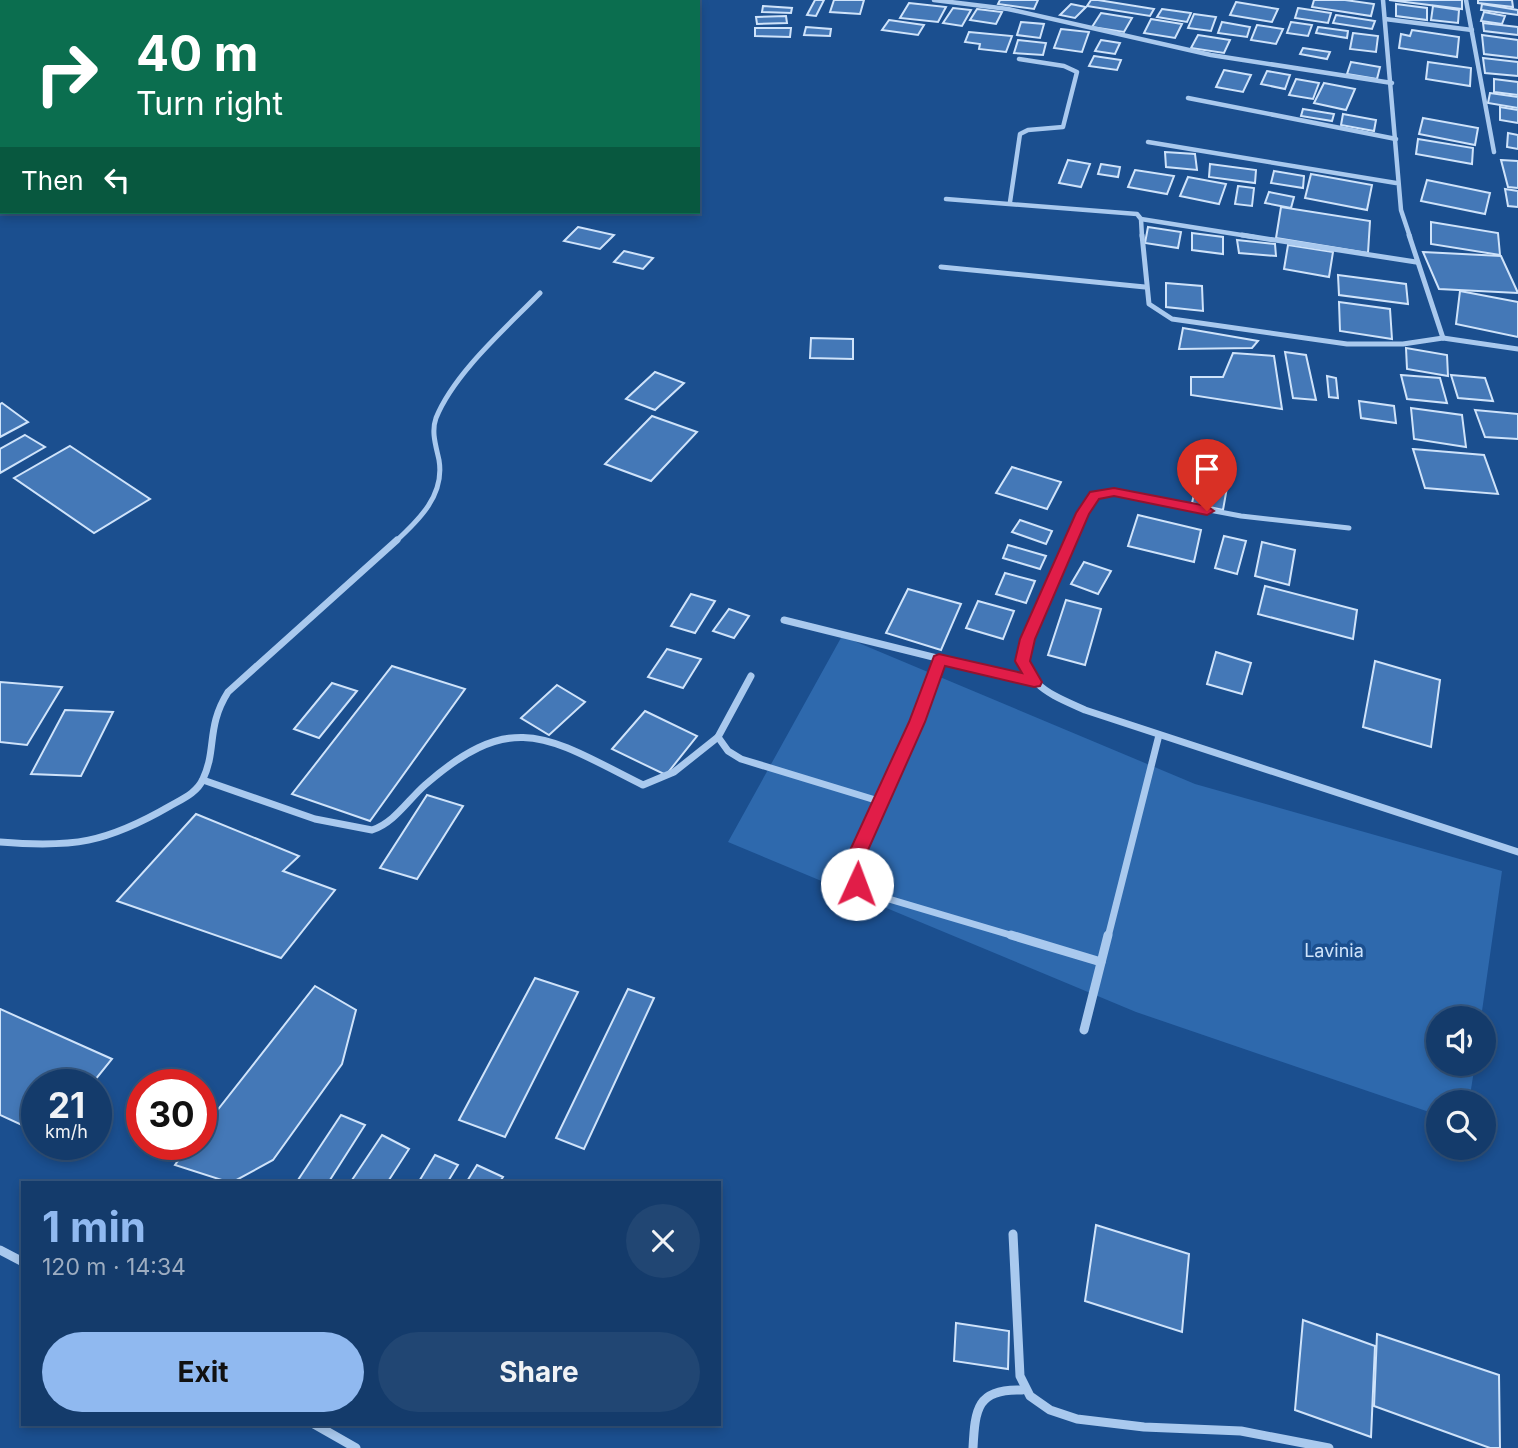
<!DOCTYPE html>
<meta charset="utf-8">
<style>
:root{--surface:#143b6b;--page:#214673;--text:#f1f3f6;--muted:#9dadc1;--line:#33557e;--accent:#90b9f0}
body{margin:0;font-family:Inter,sans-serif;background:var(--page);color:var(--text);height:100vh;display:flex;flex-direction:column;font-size:26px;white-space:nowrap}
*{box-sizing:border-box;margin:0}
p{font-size:23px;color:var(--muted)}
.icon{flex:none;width:38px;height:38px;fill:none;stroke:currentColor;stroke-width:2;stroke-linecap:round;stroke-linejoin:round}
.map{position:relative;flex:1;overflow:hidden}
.details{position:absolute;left:21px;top:1181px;width:700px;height:245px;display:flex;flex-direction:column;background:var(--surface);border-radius:0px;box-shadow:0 4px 10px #0003,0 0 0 2px var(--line)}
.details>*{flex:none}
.guide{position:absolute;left:0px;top:0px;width:700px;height:214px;box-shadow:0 4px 10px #0003,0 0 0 2px var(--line);background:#0b6e4f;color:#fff;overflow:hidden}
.tools{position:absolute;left:1426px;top:1006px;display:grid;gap:14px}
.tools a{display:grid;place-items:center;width:70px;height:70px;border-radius:50%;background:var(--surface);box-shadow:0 4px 10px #0003,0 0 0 2px var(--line);font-size:35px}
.speed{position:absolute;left:21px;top:1069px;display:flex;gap:14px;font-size:35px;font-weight:700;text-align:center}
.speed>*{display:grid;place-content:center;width:91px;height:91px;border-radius:50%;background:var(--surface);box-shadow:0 4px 10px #0003,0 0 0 2px var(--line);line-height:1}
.speed small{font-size:18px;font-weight:400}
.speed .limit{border:10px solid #d22;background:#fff;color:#111}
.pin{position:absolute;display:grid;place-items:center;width:60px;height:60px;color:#fff;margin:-72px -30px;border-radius:50% 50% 50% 0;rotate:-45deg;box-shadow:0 0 7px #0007}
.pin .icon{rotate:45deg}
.me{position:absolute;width:77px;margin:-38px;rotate:2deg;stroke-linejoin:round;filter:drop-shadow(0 0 5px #0008)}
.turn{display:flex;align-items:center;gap:24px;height:147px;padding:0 21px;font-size:32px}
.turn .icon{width:91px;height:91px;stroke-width:2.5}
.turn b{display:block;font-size:49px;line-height:60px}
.then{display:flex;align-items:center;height:66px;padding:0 21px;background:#0003;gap:14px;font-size:26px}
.round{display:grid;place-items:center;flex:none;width:74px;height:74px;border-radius:37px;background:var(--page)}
.overview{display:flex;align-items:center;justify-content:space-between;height:119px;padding:0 21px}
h1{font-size:42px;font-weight:700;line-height:52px;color:var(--accent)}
.button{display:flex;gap:14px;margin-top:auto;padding:14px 21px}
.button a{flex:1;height:80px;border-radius:42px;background:var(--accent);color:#111;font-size:28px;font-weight:700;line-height:80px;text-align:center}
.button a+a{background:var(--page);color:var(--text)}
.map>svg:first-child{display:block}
</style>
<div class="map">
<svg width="1518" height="1448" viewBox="0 0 1518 1448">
<rect width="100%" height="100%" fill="#1b4f8f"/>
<!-- green -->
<polygon fill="#2e69ad" points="842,636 1195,784 1502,871 1481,1018 1438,1018 1438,1064 1475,1064 1469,1102 1438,1102 1438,1115 1136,1012 728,842"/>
<!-- building -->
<g fill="#4478b7" stroke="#cfe3fa" stroke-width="2">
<polygon points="815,0 824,0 816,16 807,15"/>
<polygon points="834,0 864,0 860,14 830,12"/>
<polygon points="1000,0 1038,0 1034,9 998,4"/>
<polygon points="1091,0 1098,0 1154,9 1150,16 1087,6"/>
<polygon points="1314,0 1345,0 1374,4 1371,16 1312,7"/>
<polygon points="1389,0 1462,0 1462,9"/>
<polygon points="1478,0 1512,0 1513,7 1478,3"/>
<polygon points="1236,2 1278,9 1272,22 1230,15"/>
<polygon points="909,3 946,7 938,22 900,18"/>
<polygon points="1071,4 1086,7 1075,18 1060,15"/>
<polygon points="1396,4 1427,8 1427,20 1396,16"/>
<polygon points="1482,4 1518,10 1518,15 1481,10"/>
<polygon points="763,6 792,8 791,13 762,12"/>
<polygon points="1433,6 1459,10 1458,23 1431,20"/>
<polygon points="953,8 971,10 962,26 943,23"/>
<polygon points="1298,8 1331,13 1328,23 1295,18"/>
<polygon points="977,9 1002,12 996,24 970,20"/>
<polygon points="1162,9 1191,13 1187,22 1157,17"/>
<polygon points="1484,12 1505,16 1502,24 1481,21"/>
<polygon points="1101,13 1132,18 1124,32 1092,27"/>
<polygon points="1194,14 1216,17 1211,31 1188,28"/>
<polygon points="1336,15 1375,21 1372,29 1333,23"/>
<polygon points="786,16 787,23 757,24 756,17"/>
<polygon points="1151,19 1182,24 1175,38 1144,33"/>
<polygon points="889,20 924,25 918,35 882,30"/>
<polygon points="1021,22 1044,24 1040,38 1017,35"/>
<polygon points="1222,22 1250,27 1247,37 1218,33"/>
<polygon points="1291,22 1312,25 1308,36 1287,33"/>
<polygon points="1483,23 1518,27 1518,35 1484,31"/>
<polygon points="1257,25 1283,29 1276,44 1251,40"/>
<polygon points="806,27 831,29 830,36 804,35"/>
<polygon points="1318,27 1348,31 1347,38 1316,33"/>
<polygon points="755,28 791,28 790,37 755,36"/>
<polygon points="1061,29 1089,32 1082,52 1054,48"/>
<polygon points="1412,30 1459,37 1457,57 1399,48 1401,34 1410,36"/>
<polygon points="969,32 1012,36 1006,52 979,49 980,44 965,42"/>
<polygon points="1353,33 1378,36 1376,52 1350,49"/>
<polygon points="1198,35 1230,40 1224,53 1191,48"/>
<polygon points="1482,35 1518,40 1518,58 1484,54"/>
<polygon points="1018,40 1046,43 1043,55 1014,53"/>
<polygon points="1101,40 1120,43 1115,54 1095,51"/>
<polygon points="1303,48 1330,52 1327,59 1300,54"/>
<polygon points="1094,56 1121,60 1117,70 1089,66"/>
<polygon points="1483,58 1518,62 1518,76 1485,73"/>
<polygon points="1351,62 1380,67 1377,79 1347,74"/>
<polygon points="1428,62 1471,68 1470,86 1426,79"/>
<polygon points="1224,70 1251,75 1243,92 1216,87"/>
<polygon points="1267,71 1290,75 1285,89 1261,84"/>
<polygon points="1296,79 1319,83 1313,99 1289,95"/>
<polygon points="1494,79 1518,82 1518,95 1494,92"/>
<polygon points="1324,83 1355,89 1346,110 1314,103"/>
<polygon points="1490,93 1518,97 1518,108 1488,103"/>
<polygon points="1500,107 1518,110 1518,123 1500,120"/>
<polygon points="1303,109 1334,114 1332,121 1301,116"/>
<polygon points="1343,114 1376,120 1374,131 1341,125"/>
<polygon points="1423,118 1478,128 1475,145 1419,134"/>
<polygon points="1508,133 1518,135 1518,149 1507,147"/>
<polygon points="1418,139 1473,148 1472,164 1416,154"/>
<polygon points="1165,152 1195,154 1197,170 1166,167"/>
<polygon points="1068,160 1090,164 1081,187 1059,183"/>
<polygon points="1501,160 1518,161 1518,188 1508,187"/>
<polygon points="1101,164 1120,167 1118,177 1098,174"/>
<polygon points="1210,164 1256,170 1255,183 1209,177"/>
<polygon points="1135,170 1174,176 1167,194 1128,187"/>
<polygon points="1274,171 1304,176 1303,188 1271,183"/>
<polygon points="1311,174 1372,185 1367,210 1305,198"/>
<polygon points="1188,177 1226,184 1219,204 1180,196"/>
<polygon points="1427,180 1490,193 1485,214 1421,201"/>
<polygon points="1238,186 1254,188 1252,206 1235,204"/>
<polygon points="1505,189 1518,191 1518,207 1508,206"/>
<polygon points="1269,192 1294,197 1291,208 1265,203"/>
<polygon points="1281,207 1370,221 1368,253 1276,238"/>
<polygon points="1431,222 1498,233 1500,255 1431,244"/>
<polygon points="578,227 614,235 600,249 564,241"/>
<polygon points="1148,227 1181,232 1178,248 1145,243"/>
<polygon points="1192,233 1223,237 1223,254 1192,250"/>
<polygon points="1237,240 1275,244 1276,256 1239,253"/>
<polygon points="1288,245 1333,252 1329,277 1284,269"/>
<polygon points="624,251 653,258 643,269 614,262"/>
<polygon points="1423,252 1501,256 1518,293 1439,289"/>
<polygon points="1338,275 1406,284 1408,304 1339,295"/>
<polygon points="1166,283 1202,286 1203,311 1166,307"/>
<polygon points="1460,291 1518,302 1518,337 1456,324"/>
<polygon points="1339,302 1390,309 1392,339 1340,331"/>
<polygon points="1183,328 1258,341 1252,348 1179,349"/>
<polygon points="811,338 853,339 853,359 810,358"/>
<polygon points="1406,348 1447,355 1448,376 1407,369"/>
<polygon points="1285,352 1306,355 1316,400 1293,398"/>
<polygon points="1233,353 1274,356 1282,409 1191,395 1191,377 1223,377"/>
<polygon points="655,372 684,383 655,410 626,399"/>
<polygon points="1401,375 1440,378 1447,403 1407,399"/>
<polygon points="1451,375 1485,378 1493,401 1458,398"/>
<polygon points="1327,376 1336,378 1338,398 1329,397"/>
<polygon points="1359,401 1394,406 1396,423 1361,418"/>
<polygon points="2,403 28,422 0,437 0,404"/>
<polygon points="1411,408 1462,415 1466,447 1414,439"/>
<polygon points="1475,410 1518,414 1518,439 1485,437"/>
<polygon points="652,416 697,432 651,481 605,464"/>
<polygon points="25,435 45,447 0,473 0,449"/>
<polygon points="70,446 150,499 94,533 14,478"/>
<polygon points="1413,449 1484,455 1498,494 1425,488"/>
<polygon points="1012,467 1061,482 1047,509 996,493"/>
<polygon points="1200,469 1229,476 1223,510 1192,503"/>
<polygon points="1138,515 1201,530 1194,562 1128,546"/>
<polygon points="1020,520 1052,531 1046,544 1012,532"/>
<polygon points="1224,536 1246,541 1237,574 1215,568"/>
<polygon points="1262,542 1295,550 1289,585 1255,576"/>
<polygon points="1008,545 1046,556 1040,569 1003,558"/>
<polygon points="1084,562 1111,571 1098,594 1071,584"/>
<polygon points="1005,573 1035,581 1026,603 996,594"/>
<polygon points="1265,586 1357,610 1353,639 1258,614"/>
<polygon points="908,589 961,604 941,650 886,633"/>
<polygon points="691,594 715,601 695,633 671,626"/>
<polygon points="1066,600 1101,609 1085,665 1048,655"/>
<polygon points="978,601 1014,611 1003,639 966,628"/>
<polygon points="729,609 749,616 734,638 713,631"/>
<polygon points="667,649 701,659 683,688 648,677"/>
<polygon points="1216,652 1251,663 1242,694 1207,684"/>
<polygon points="1375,661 1440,680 1431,747 1363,727"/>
<polygon points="392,666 465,689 370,821 292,794"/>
<polygon points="0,682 62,687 27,745 0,742"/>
<polygon points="332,683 357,691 319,738 294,729"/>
<polygon points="557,685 585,702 549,735 521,718"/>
<polygon points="65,710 113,712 81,776 31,774"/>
<polygon points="645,711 697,736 666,775 612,749"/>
<polygon points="427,795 463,806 417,879 380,868"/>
<polygon points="196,814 299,856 283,871 335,890 281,958 117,901"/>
<polygon points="535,978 578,992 505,1137 459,1120"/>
<polygon points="315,986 356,1010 342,1064 273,1160 231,1183 175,1165 190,1144 201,1144 201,1131"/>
<polygon points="628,989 654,998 584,1149 556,1138"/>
<polygon points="0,1009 112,1059 91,1085 37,1085 37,1132 0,1115"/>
<polygon points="341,1115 365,1125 328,1183 296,1183"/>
<polygon points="382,1135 409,1149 387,1183 350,1183"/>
<polygon points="435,1155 458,1165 447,1183 418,1183"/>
<polygon points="477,1165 503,1177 499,1183 466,1183"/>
<polygon points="1096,1225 1189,1254 1182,1332 1085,1301"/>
<polygon points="1303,1320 1375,1346 1371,1437 1295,1410"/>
<polygon points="956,1323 1009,1331 1008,1369 954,1361"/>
<polygon points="1377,1334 1499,1375 1500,1448 1490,1448 1374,1406"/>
</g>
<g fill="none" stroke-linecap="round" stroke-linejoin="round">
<!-- street-far3 -->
<g stroke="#a9c9ee" stroke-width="4.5">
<polyline points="934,0 1008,9 1211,55 1392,83"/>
<polyline points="1383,0 1401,210 1410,237"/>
<polyline points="1466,0 1494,152"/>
<polyline points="156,2 159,0"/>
<polyline points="1385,19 1472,30"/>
<polyline points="1188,98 1396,139"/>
<polyline points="1148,142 1396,183"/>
<polyline points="946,199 1137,214 1141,219 1142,237"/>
<polyline points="1010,202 1020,134 1028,130 1063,127 1077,72 1064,66 1019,59"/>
<polyline points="1141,219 1254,237"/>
</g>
<!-- street-far2 -->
<g stroke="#a9c9ee" stroke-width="5">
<polyline points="1142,235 1149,304 1172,319 1347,344 1403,344 1443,338 1518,349"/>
<polyline points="1242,235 1416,262"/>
<polyline points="1409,235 1443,338"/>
<polyline points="941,267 1145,287"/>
<path d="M395 542C419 520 445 495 439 460 436 446 431 432 436 418 454 373 507 327 540 293"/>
<polyline points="1070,542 1083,513 1095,496 1114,492 1241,516 1349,528"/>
</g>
<!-- street-far1 -->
<g stroke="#a9c9ee" stroke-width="7">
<path d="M1071 540 1027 639C1018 684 1050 694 1085 710L1518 852"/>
<polyline points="784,620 1034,682"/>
<polyline points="939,659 917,722 851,873 857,885 872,894 1017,937"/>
<polyline points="751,676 718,737 728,751 741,759 882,802"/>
<path d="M203 780 315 819 372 830C394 823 408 800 425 785 514 707 549 738 643 785L674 772 718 737"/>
<path d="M0 842C73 848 106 843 170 806 182 799 197 793 203 779 217 749 206 727 228 692L397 540"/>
<polyline points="1108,937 1159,735"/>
</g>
<!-- street -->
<g stroke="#a9c9ee" stroke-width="9">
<polyline points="1011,935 1101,962"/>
<polyline points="1084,1030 1108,935"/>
<polyline points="1013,1234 1020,1376 1030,1396 1050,1410 1077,1419 1144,1427 1241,1431 1329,1448"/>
<polyline points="0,1250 23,1262"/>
<polyline points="314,1424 356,1448"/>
<path d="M973 1448C975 1409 977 1388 1022 1390"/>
</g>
</g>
<!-- route -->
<polygon fill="#e11d48" stroke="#92132f" stroke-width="2" points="1114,488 1207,506 1214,511 1207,515 1114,496 1099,499 1089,514 1035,639 1030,661 1042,682 1040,686 1034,687 945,666 925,722 864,859 860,873 866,884 857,892 851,890 843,873 846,859 909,722 934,656 939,654 1022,673 1015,661 1020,639 1076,513 1090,492"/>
<g text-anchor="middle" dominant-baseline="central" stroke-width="7" stroke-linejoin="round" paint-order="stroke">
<!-- park labels -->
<g font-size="18" fill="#cfe3fa" stroke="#1b4f8f">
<text x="1334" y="950">Lavinia</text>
</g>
</g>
</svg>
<div class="tools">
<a><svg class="icon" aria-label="sound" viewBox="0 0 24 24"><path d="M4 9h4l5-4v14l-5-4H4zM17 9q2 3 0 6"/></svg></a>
<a><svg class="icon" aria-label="search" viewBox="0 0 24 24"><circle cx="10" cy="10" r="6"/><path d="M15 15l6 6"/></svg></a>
</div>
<div class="speed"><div>21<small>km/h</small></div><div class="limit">30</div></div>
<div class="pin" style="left:1207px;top:511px;background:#d93025"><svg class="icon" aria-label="arrive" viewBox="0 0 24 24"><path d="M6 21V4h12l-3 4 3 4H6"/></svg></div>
<svg class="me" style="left:857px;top:884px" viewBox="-20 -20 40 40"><circle r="19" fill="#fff"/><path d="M0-13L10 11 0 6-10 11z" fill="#e11d48"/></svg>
<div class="guide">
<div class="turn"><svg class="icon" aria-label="right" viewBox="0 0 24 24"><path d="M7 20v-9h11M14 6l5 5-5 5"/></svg><div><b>40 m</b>Turn right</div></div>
<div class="then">Then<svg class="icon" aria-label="left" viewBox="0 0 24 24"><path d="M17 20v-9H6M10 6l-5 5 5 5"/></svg></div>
</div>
<section class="details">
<div class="overview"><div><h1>1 min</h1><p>120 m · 14:34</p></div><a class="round"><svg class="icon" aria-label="close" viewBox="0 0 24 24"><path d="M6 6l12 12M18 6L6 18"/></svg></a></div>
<div class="button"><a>Exit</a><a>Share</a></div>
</section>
</div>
